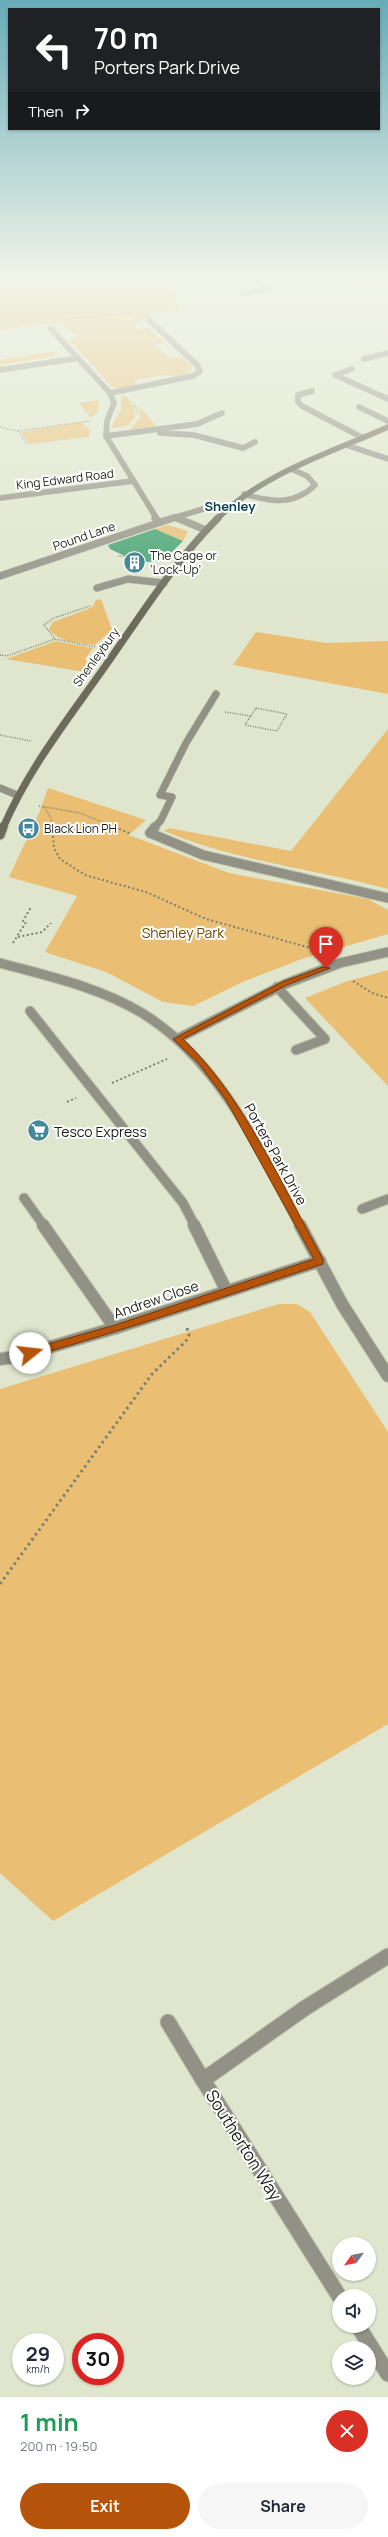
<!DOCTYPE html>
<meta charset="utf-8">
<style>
:root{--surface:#fff;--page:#f6f6f7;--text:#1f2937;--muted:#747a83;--accent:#b45309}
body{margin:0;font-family:Manrope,sans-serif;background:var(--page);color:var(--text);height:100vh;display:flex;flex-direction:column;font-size:15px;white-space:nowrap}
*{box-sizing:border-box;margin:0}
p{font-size:13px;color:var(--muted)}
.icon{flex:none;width:22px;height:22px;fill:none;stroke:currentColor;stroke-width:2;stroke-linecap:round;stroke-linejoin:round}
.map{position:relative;height:2397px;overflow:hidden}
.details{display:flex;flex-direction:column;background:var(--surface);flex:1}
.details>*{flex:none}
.top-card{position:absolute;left:8px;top:8px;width:372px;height:122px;border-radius:0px;box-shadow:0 1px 3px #0004;background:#202124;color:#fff;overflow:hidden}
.needle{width:26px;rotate:237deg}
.fabs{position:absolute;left:332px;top:2237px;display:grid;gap:8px}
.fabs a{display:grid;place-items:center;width:44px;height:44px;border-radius:50%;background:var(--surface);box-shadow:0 1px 3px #0004;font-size:20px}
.speed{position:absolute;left:12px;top:2333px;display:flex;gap:8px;font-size:20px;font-weight:700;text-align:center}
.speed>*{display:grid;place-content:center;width:52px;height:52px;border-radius:50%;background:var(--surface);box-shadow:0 1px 3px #0004;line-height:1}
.speed small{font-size:10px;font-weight:400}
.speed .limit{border:6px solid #d22;background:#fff;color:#111}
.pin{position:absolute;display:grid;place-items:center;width:34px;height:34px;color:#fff;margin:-41px -17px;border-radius:50% 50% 50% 0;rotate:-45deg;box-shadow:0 0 4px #0007}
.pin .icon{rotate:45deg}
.me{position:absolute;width:44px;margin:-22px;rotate:74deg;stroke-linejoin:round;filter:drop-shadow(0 0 3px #0008)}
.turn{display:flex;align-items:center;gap:14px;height:84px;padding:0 20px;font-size:18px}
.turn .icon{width:52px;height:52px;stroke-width:2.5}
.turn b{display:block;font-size:28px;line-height:34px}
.then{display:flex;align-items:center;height:38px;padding:0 20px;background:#0003;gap:8px;font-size:15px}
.round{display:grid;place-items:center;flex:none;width:42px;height:42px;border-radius:21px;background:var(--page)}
.head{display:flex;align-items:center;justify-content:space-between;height:68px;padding:0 20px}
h1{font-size:24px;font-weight:700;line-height:30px;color:#1e9e55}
.primary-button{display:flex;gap:8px;margin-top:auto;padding:8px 20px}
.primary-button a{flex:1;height:46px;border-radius:24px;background:var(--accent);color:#fff;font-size:16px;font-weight:700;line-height:46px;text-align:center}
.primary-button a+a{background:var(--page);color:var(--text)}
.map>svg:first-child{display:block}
</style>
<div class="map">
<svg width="388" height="2397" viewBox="0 0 388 2397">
<rect width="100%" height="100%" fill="#e0e6cd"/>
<!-- green -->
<g fill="#eabe73">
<polygon points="0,278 167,278 180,310 149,315 150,317 142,319 142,322 134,324 138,329 149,328 164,343 155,345 169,358 183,358 193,367 188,373 173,377 170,374 135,380 137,386 123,389 112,387 69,340 79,336 77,333 65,330 62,322 0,330"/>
<polygon points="349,278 388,278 388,288 351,287"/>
<polygon points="56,351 51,357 0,365 0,360"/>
<polygon points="126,396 134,406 135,418 127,426 113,428 112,426 121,409 121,397"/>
<polygon points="99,400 98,412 91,418 79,403"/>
<polygon points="139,405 157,428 133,431 130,429 140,418"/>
<polygon points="81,422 90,430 89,437 29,444 21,432"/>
<polygon points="168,525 188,531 183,541 155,529"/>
<path d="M101 599 112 630 95 645C81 643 57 642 49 629L53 622 88 609 93 606 96 600Z"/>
<polygon points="256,632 327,643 388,641 388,694 233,665"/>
<polygon points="56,641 93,648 85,659 90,665 85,672 6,659"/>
<path d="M388 729V889C314 869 236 861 164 831L169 828 291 851Z"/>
<polygon points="48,788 146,820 129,835 229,873 368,899 388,910 388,934 302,959 245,981 193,1006 163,1002 106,972 45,952 77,896 9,877 39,813"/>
<polygon points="388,970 388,1086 305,998 345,982"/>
<polygon points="279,1304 297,1304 310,1312 388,1432 388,1724 53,1921 0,1873 0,1389"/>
</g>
<!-- water -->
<polygon fill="#43a171" points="155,529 183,541 163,561 145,562 139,557 127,557 110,549 108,545"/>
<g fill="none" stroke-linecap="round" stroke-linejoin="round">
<defs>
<g id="service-far3">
<polyline points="244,293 268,289 255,278"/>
<polyline points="364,359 388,353"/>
<polyline points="352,369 335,375 388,399"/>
<polyline points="312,391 298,395 298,402 302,406 363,438"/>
<polyline points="359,407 388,421"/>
<polyline points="160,433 194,435 243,448 255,442"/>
<polyline points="106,436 197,424 222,413"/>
<polyline points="346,445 388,459"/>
<path d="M244 494C271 502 294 506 315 485L307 476 291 469"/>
</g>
<g id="service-far2">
<polyline points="97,588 128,579 164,583"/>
<polyline points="154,828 161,820 172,797 160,795 186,743 216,694"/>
</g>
<g id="service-far1">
<polyline points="150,833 155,827"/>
<polyline points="277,987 325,1039 296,1050"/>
<polyline points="30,1011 183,1203 195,1226"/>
<polyline points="24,1198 44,1226"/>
</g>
<g id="service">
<polyline points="43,1225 115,1328"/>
<polyline points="194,1225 226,1290"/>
</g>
<g id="minor-far4">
<polyline points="51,329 110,393 114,403 107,421 106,436 157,519"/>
<polyline points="0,370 78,358"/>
<polyline points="110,393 193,376 200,371 197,365 149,320"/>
<polyline points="0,498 133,481"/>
<polyline points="175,517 180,519"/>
<polyline points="170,519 203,509 230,506"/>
</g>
<g id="minor-far3">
<polyline points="155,518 160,522"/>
<polyline points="177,518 206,530"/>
<polyline points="0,576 173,518"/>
<polyline points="0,788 17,795"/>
</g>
<g id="minor-far2">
<polyline points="150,833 203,855 388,898"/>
<polyline points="362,1209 388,1199"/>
</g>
<polyline id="minor-far1" points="0,1359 16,1357 115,1328 320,1261"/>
<g id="minor">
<polyline points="168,2022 203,2080"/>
<polyline points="339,2296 203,2080 305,2008 388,1956"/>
<polyline points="358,2326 388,2374"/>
</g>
<g id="tertiary-far1">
<path d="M0 963C48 976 99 987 142 1013 220 1061 259 1149 300 1226"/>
<polyline points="177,1039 285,984 340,963 388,952"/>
</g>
<polyline id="tertiary" points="300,1225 342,1304 388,1376"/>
<path id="secondary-far2" d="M217 519C263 473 330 453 388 427"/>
<path id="secondary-far1" d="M3 828C28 769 69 718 106 665 141 615 175 561 218 518"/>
<polyline id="secondary" points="0,835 3,827"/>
</defs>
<!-- service-far3 casing -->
<use href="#service-far3" stroke="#bdc2ac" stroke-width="6"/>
<!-- service-far2 casing -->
<use href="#service-far2" stroke="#bdc2ac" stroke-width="8"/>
<!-- service-far1 casing -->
<use href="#service-far1" stroke="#bdc2ac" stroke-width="11"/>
<!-- service casing -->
<use href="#service" stroke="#bdc2ac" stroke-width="14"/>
<!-- minor-far4 casing -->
<use href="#minor-far4" stroke="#bdc2ac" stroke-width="6"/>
<!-- minor-far3 casing -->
<use href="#minor-far3" stroke="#bdc2ac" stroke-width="8"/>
<!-- minor-far2 casing -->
<use href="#minor-far2" stroke="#bdc2ac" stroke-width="11"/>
<!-- minor-far1 casing -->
<use href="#minor-far1" stroke="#bdc2ac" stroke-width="14"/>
<!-- minor casing -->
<use href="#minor" stroke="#bdc2ac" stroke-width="17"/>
<!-- tertiary-far1 casing -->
<use href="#tertiary-far1" stroke="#bdc2ac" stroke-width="11"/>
<!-- tertiary casing -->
<use href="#tertiary" stroke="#bdc2ac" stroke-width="14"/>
<!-- secondary-far2 casing -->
<use href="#secondary-far2" stroke="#bdc2ac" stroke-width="6"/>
<!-- secondary-far1 casing -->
<use href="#secondary-far1" stroke="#bdc2ac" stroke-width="8"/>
<!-- secondary casing -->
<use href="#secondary" stroke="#bdc2ac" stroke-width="11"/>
<!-- path-far2 -->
<g stroke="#7d8171" stroke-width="1.5" stroke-dasharray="1 1.5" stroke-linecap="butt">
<polyline points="66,319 133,313"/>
<polyline points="0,321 35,321"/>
<polyline points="135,405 138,415"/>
<polyline points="0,427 18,431 90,421"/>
<polyline points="18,431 27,444"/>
<polyline points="118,556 139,558 142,562"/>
<polyline points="90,606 54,618 44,625 55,639 96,647"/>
<polyline points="0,655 7,656 55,639"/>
<polygon points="256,708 287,714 277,731 245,725"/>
<polyline points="225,712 251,716"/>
<polyline points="0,735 31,741"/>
<polyline points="39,806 80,813 117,828"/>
<polyline points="44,807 51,818 52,828"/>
</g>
<!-- path-far1 -->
<g stroke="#7d8171" stroke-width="2" stroke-dasharray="2 2.5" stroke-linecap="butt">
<polyline points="52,827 54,848 60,859 85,875 146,892 206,919 318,950"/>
<polyline points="115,827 131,834"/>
<polyline points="18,937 42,932 51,923"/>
<polyline points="13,943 26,922 23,921 31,907"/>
<polyline points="353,981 372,993 388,998"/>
<polyline points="112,1083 167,1059"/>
<polyline points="67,1102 76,1098"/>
</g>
<!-- path -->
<polyline stroke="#7d8171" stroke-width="3" stroke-dasharray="2.5 3.5" stroke-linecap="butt" points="0,1584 152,1374 186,1341 189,1335 186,1325"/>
<!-- service-far3 -->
<use href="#service-far3" stroke="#929186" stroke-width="5.5"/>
<!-- service-far2 -->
<use href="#service-far2" stroke="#929186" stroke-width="7"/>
<!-- service-far1 -->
<use href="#service-far1" stroke="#929186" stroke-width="9"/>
<!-- service -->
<use href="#service" stroke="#929186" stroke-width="12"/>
<!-- minor-far4 -->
<use href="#minor-far4" stroke="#929186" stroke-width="5.5"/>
<!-- minor-far3 -->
<use href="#minor-far3" stroke="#929186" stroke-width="7"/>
<!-- minor-far2 -->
<use href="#minor-far2" stroke="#929186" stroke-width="9"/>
<!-- minor-far1 -->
<use href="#minor-far1" stroke="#929186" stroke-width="12"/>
<!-- minor -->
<use href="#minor" stroke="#929186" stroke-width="15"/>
<!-- tertiary-far1 -->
<use href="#tertiary-far1" stroke="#929186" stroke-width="9"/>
<!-- tertiary -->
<use href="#tertiary" stroke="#929186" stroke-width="12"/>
<!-- secondary-far2 -->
<use href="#secondary-far2" stroke="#6c6a5b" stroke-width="5.5"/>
<!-- secondary-far1 -->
<use href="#secondary-far1" stroke="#6c6a5b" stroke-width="7"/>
<!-- secondary -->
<use href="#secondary" stroke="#6c6a5b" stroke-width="9"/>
</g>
<!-- sky -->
<linearGradient id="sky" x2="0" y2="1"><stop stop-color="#66acb8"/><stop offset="0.45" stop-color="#f1f4e8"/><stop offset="1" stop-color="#f1f4e8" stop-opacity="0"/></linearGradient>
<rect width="388" height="614" fill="url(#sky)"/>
<!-- route -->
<path fill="#b45309" stroke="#753606" d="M323 967 330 968 287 985 183 1039C244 1097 282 1186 323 1259V1264C226 1296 128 1329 30 1357L26 1356V1350L30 1349 115 1325 314 1259 226 1100 199 1064 173 1039 282 982Z"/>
<!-- icons -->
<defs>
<symbol id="building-disc" viewBox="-11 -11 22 22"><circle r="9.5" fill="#46889a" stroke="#fff"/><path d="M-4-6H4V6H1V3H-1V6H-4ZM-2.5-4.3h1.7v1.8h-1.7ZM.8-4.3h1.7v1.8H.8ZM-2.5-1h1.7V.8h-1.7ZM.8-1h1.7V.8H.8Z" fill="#fff"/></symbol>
<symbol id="bus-disc" viewBox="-11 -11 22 22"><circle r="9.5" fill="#46889a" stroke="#fff"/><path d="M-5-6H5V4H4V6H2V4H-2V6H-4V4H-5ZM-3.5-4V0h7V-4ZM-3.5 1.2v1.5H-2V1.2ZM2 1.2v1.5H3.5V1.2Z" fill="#fff"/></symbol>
<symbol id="supermarket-disc" viewBox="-11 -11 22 22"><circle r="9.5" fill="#46889a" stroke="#fff"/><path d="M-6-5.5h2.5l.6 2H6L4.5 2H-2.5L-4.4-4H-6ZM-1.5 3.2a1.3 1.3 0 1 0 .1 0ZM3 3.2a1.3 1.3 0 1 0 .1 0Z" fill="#fff"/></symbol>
</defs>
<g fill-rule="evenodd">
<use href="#building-disc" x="122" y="550" width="25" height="25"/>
<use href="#bus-disc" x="16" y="816" width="25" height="25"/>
<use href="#supermarket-disc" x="26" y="1118" width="25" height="25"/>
</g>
<g text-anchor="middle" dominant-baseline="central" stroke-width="4" stroke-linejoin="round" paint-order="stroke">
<!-- far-street labels -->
<g font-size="12" fill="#1c1f16" stroke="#fff">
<text transform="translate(65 479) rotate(-7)">King Edward Road</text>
<text transform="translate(84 536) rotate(-19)">Pound Lane</text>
<text transform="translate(96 657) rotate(-54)">Shenleybury</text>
</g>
<!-- far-poi labels -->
<g font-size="12" fill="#1c1f16" stroke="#fff" text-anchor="start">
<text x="150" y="555">The Cage or<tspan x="150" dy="14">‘Lock-Up’</tspan></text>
<text x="44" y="828">Black Lion PH</text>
</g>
<!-- far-quarter labels -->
<g font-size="13" font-weight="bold" fill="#074350" stroke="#fff">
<text x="230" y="506">Shenley</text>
</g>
<!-- park labels -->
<g font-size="14" fill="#694a04" stroke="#fff">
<text x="183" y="932">Shenley Park</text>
</g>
<!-- poi labels -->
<g font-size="14" fill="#1c1f16" stroke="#fff" text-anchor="start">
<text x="54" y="1131">Tesco Express</text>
</g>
<!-- street labels -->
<g font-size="14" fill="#1c1f16" stroke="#fff">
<text transform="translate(276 1154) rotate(61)">Porters Park Drive</text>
<text transform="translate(156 1299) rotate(-19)">Andrew Close</text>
</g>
<!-- near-street labels -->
<g font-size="17" fill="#1c1f16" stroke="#fff">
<text transform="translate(244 2145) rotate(58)">Southerton Way</text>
</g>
</g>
</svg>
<div class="fabs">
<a><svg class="needle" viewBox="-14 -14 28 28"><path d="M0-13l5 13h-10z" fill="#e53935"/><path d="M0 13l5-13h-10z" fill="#747a83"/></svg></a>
<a><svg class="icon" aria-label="sound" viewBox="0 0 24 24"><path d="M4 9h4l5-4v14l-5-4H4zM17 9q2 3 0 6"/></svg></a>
<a><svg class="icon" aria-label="layers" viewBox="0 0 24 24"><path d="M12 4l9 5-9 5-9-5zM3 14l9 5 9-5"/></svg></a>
</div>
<div class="speed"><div>29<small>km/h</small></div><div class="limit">30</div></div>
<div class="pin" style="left:326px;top:968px;background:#d93025"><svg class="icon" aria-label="arrive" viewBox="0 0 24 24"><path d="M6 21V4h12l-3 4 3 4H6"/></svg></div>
<svg class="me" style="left:30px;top:1353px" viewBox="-20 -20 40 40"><circle r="19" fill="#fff"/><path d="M0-13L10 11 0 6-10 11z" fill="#b45309"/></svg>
<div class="top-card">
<div class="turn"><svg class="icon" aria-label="left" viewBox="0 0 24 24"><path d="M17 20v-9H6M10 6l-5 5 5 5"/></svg><div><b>70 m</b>Porters Park Drive</div></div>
<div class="then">Then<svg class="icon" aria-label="right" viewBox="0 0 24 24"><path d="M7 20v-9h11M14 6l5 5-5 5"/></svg></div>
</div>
</div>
<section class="details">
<div class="head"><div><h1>1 min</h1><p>200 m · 19:50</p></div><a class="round" style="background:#d93025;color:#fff"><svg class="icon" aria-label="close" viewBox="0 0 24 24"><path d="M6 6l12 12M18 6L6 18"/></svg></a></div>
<div class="primary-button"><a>Exit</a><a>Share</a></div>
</section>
